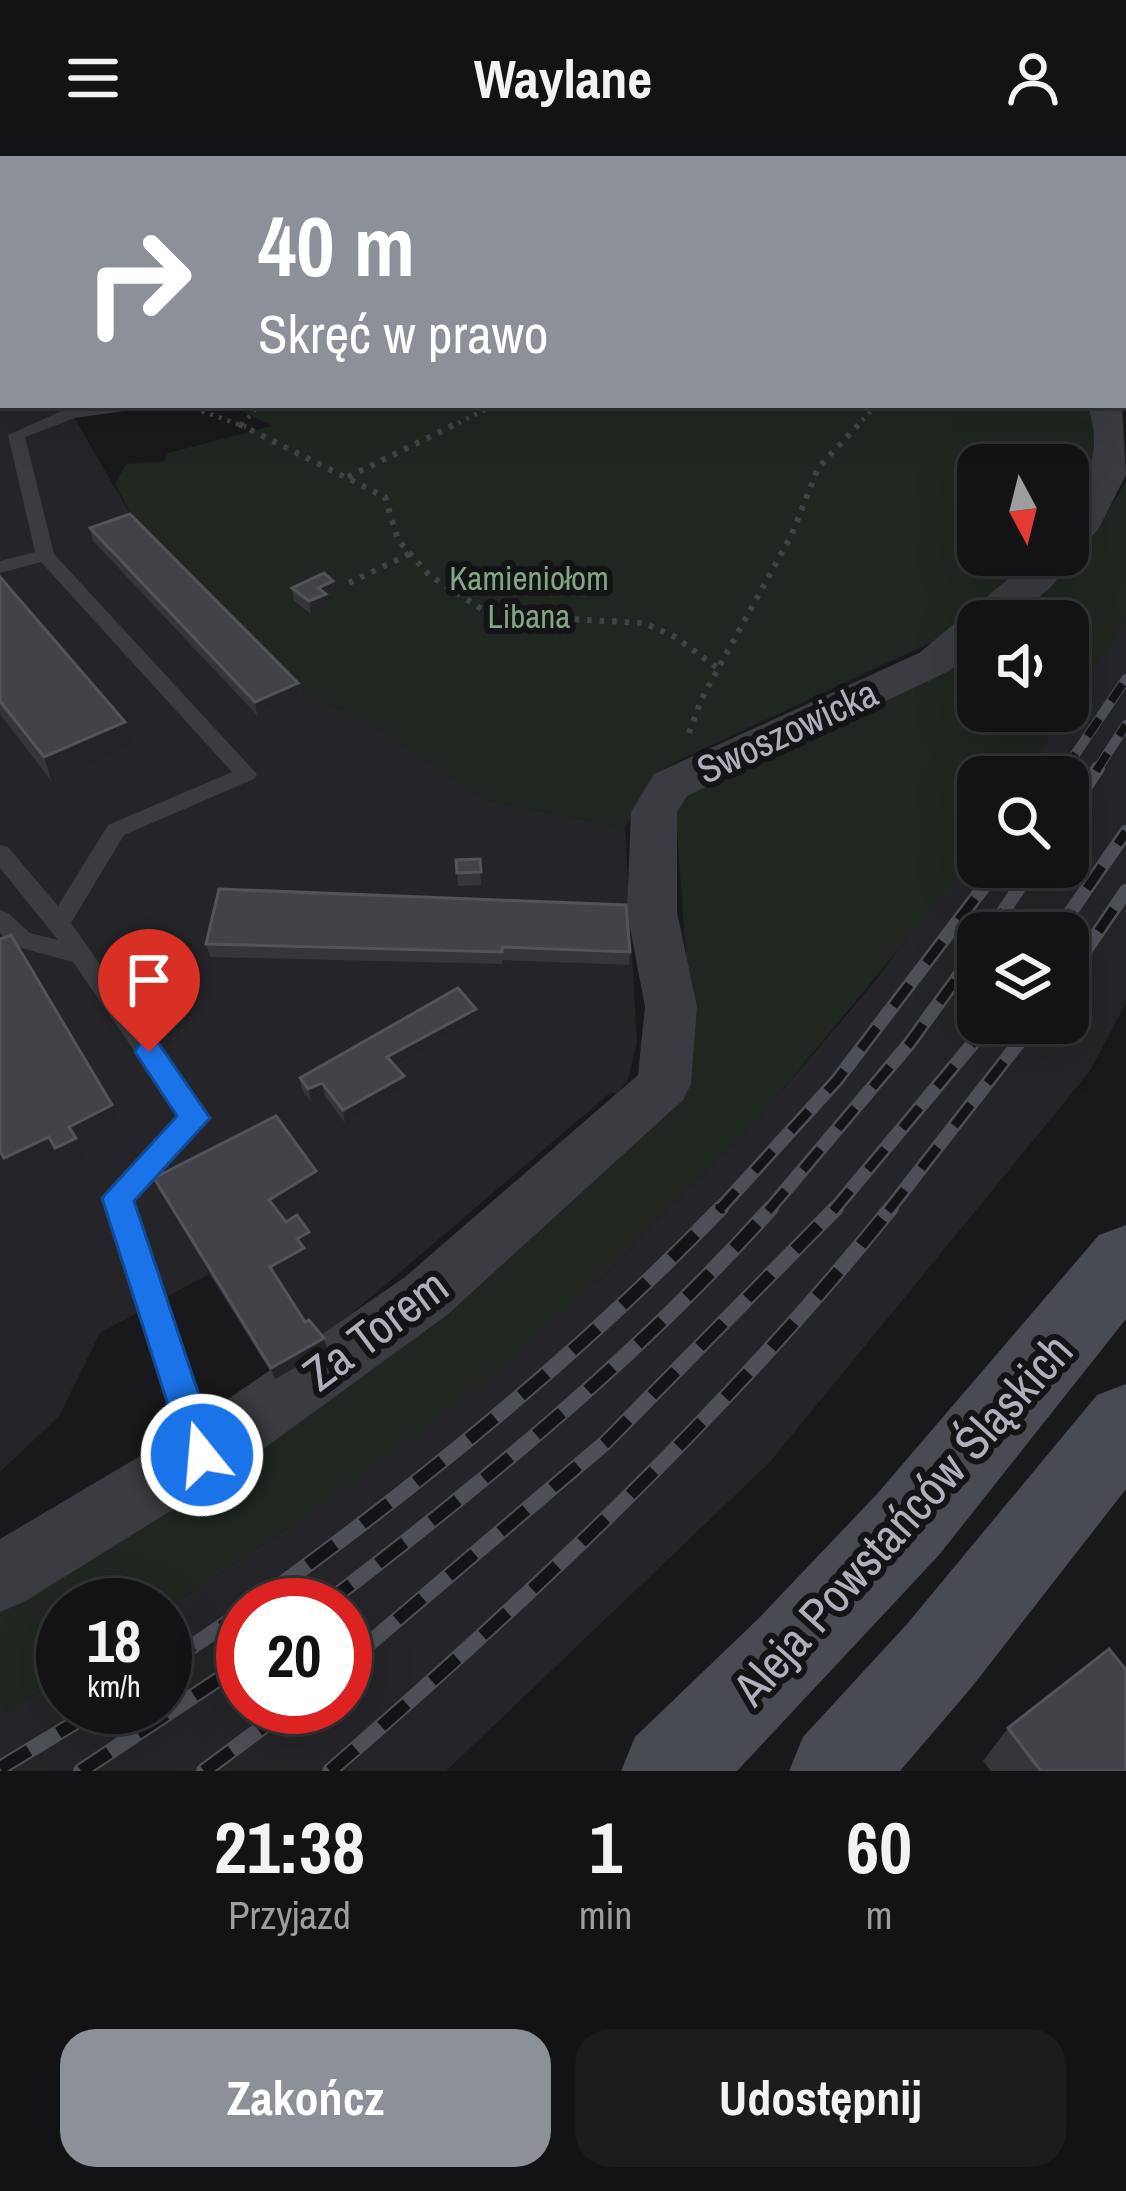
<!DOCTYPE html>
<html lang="pl">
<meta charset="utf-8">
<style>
:root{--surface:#131315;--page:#1c1c1e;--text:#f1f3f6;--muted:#9d9ea0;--line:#323234;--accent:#8c9099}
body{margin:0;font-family:"Archivo Narrow",sans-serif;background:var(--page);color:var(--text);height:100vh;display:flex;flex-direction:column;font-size:45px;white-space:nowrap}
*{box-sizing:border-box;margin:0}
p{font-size:39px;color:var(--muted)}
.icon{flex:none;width:66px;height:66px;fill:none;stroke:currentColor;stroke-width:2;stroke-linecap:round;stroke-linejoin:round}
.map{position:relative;height:1615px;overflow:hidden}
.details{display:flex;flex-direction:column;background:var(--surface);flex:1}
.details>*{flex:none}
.banner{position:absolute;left:0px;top:0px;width:1128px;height:252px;box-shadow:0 12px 48px #0002,0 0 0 3px var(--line);background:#8c9099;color:#fff;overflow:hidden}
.needle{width:78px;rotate:173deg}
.controls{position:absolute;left:957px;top:288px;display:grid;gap:24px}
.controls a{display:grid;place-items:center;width:132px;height:132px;border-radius:24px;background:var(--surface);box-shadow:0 12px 48px #0002,0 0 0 3px var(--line);font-size:60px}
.speed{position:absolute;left:36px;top:1422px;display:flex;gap:24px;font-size:60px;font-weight:700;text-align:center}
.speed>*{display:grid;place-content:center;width:156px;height:156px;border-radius:50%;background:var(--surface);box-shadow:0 12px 48px #0002,0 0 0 3px var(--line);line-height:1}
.speed small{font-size:30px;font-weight:400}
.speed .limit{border:18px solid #d22;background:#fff;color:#111}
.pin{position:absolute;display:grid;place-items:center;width:102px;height:102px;color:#fff;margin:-123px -51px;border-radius:50% 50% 50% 0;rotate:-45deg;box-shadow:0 0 12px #0007}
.pin .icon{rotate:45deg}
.me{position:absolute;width:132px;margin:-66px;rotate:343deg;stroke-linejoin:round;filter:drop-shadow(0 0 9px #0008)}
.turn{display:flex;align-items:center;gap:42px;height:252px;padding:0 60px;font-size:54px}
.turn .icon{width:156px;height:156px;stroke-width:2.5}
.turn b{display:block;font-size:84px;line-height:102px}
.eta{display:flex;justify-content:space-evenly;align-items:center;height:204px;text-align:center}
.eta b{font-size:72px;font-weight:700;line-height:84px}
.cta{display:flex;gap:24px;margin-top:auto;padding:24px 60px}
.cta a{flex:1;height:138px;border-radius:36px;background:var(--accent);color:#fff;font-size:48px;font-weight:700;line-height:138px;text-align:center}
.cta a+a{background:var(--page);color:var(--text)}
header{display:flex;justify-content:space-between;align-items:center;height:156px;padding:0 60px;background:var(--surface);font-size:54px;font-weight:700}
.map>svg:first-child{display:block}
</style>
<header><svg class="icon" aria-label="menu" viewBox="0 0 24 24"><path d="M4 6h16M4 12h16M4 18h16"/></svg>Waylane<svg class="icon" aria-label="person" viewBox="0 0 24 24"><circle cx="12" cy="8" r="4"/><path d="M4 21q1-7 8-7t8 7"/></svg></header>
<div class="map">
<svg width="1126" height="1615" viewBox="0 0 1126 1615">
<rect width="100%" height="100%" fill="#19191c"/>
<!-- built -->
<g fill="#252529" fill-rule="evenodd">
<polygon points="0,235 3,249 69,253 136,368 307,539 363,562 486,644 625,672 637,887 628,924 617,938 611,936 275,1223 209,1118 100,1177 59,1260 0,1316"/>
<path d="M1126 464V847L1090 915 769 1307 446 1615H0V1559L63 1521V1551H165V1454L296 1367 603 1121 769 950 873 828 978 686V711H1068V621H1021ZM978 777H1068V867H978ZM243 1449H345V1551H243Z"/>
</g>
<!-- green -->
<g fill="#1f2720">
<polygon points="0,0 773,0 776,3 3,3 0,224"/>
<polygon points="230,249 1092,249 1107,271 1068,369 1068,309 978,309 978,399 1040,399 949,478 667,610 646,631 625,672 486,644 363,562 307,539 136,368 115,328 126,308 164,305 168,297 272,270"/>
<polygon points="1126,326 1126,464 1068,551 1068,465 1005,465 1093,379"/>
<polygon points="978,487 978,555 1065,555 1021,621 978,621 978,686 940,743 769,950 603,1121 448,1256 296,1367 165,1454 165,1449 63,1449 63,1521 0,1559 0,1451 300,1255 692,886 675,646"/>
</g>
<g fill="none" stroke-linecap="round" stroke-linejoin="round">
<!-- path-far1 -->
<g stroke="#404348" stroke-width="4.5" stroke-dasharray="3 6" stroke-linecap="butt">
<polyline points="836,0 841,3"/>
<polyline points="87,3 95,0"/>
<polyline points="251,3 255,0"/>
<polyline points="1056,3 1061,0"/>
<polyline points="0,157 3,161"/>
<polyline points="185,249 246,271"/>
<polyline points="242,269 259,249"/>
<polyline points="450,271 495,249"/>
<polyline points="856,271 877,249"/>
</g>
<!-- path -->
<g stroke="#404348" stroke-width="6" stroke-dasharray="4.5 8" stroke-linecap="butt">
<polyline points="239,268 385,341 398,384 429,419 491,459 644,467 675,481 719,513"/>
<polyline points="348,321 456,268"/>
<polyline points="349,427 413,396"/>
<polyline points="689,577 702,542 792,378 818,312 859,268"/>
</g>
<!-- service -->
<polygon fill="#3a3c41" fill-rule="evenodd" points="94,249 139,249 131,254 75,262 25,281 54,398 257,618 254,623 124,679 71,767 208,962 133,1045 215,1295 211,1305 200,1310 189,1305 185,1295 104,1042 180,961 73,806 14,790 0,777 0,754 8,757 30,777 58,784 0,712 0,689 8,691 58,750 108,669 232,616 41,406 0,417 0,405 35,396 8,279 66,253"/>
<!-- minor -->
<g fill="#3a3c41" fill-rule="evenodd">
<polygon points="766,0 795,0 797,3 768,3"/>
<path d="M1088 249H1122L1126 319 1099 372 1051 431 1010 465H978V491L949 515 687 640 677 656V756L697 851 691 928 683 944 447 1159 225 1321 24 1446 0 1456V1383L179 1277 405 1121 638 919 645 851 627 756 631 656 654 618 919 497 1037 399H1068C1068 387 1065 371 1069 360 1085 313 1104 305 1088 249Z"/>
</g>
<!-- secondary -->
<g fill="#484b51" fill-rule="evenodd">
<polygon points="1126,1069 1126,1163 939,1399 737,1615 621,1615 635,1581 759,1462 877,1338 1099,1079"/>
<polygon points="1126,1228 1126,1333 971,1532 900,1615 789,1615 803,1581 907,1468 1097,1239"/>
</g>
<defs>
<g id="rail-far2">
<polyline points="1064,615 1126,523"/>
<polyline points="1096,615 1126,569"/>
</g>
<g id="rail-far1">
<polyline points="1060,621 1066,612"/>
<polyline points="1068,657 1098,612"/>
<polyline points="989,777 1033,711"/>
<polyline points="1056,777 1126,676"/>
<polyline points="1068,820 1126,735"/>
<polyline points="718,1055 837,924 999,711"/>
<polyline points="768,1055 909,888 978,793"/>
<polyline points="833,1055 990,867"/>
<polyline points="888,1055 1034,867"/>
</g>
<g id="rail">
<path d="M253 1449C420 1328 578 1200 721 1052"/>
<path d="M324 1449C482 1328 638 1201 771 1052"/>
<polyline points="345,1508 606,1286 836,1052"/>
<polyline points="165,1509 243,1456"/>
<polyline points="0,1612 101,1551"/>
<polyline points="81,1615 243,1507"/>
<polyline points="204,1615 290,1551"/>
<path d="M330 1615C530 1441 724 1259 891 1052"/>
</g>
</defs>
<!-- rail-far2 casing -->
<use href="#rail-far2" stroke="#4d5056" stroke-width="10"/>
<!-- rail-far1 casing -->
<use href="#rail-far1" stroke="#4d5056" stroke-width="14"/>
<!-- rail casing -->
<use href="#rail" stroke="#4d5056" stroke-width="16"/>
<!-- rail-far2 -->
<use href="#rail-far2" stroke="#141417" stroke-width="8" stroke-dasharray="21" stroke-linecap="butt"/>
<!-- rail-far1 -->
<use href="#rail-far1" stroke="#141417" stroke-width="9" stroke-dasharray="27" stroke-linecap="butt"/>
<!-- rail -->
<use href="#rail" stroke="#141417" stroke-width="12" stroke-dasharray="34" stroke-linecap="butt"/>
</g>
<!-- wall -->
<g fill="#35353a">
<polygon points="90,372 298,527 300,540 257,559 93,385"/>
<polygon points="0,421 132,591 52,626 0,558"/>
<polygon points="292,432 335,438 326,442 327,450 311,458 294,445"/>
<polygon points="480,703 481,729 458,730 456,704"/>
<polygon points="219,733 630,796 629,809 502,804 502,808 210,801 206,788"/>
<polygon points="477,865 395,910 406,932 345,967 325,940 311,946 302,934 300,922"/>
<polygon points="316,1015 319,1027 276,1053 286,1066 309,1076 312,1087 304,1092 307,1104 277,1120 305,1166 324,1182 327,1193 275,1223 159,1034 154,1022"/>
<polygon points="1008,1572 1126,1615 991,1615 983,1605"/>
</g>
<!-- shaded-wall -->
<g fill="#242428">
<polygon points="333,425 335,438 326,442 327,450 311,458 309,445 318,432"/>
<polygon points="298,527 300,540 257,559 255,546"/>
<polygon points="125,566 132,591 52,626 44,601"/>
<polygon points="476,853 477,865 389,913 387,901"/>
<polygon points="404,920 406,932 345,967 343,954"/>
<polygon points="322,927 325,940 311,946 308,933"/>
<polygon points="112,949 121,973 81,994 86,1006 65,1015 55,992 69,971"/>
<polygon points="49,981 59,1004 15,1026 4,1002"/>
<polygon points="316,1015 319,1027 272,1056 269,1044"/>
<polygon points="309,1076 312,1087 304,1092 307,1104 274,1122 270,1111 297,1083"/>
<polygon points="324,1182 327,1193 275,1223 271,1212"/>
</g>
<!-- building -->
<g fill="#424348" stroke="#52545a" stroke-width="3">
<polygon points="130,358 298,527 255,546 90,372"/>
<polygon points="324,417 333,425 318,432 326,438 309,445 292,432"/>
<polygon points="0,421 125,566 44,601 0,545"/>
<polygon points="480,703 481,716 457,717 456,704"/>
<polygon points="219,733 626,749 630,796 502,791 502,796 206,788"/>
<polygon points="11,779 112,949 69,971 76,982 55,992 49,981 4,1002 0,995 0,783"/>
<polygon points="458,832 476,853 387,901 404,920 343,954 322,927 308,933 300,922"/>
<polygon points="276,960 316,1015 269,1044 286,1066 297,1059 309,1076 297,1083 304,1092 270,1111 305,1166 309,1164 324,1182 271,1212 154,1022"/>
<polygon points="1109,1493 1126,1514 1126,1615 1041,1615 1008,1572"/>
</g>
<!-- route -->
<polygon fill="#1a73e8" stroke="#114b97" stroke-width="3" points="149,885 159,888 210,962 134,1045 219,1299 214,1311 202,1316 190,1311 184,1299 102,1042 177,960 135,896 139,888"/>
<g text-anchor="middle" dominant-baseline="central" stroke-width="12" stroke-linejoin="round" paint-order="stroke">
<!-- far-park labels -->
<g font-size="33" fill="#83a684" stroke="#141417">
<text x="529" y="422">Kamieniołom<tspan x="529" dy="38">Libana</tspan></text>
</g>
<!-- street labels -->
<g font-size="39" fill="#acb1bb" stroke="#141417">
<text transform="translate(787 575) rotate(-25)">Swoszowicka</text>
</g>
<!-- near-street labels -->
<g font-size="48" fill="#acb1bb" stroke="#141417">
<text transform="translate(375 1173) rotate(-37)">Za Torem</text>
<text transform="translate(902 1363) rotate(-48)">Aleja Powstańców Śląskich</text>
</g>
</g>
</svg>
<div class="controls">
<a><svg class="needle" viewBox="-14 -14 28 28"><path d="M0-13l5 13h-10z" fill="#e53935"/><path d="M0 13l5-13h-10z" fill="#9d9ea0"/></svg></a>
<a><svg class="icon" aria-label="sound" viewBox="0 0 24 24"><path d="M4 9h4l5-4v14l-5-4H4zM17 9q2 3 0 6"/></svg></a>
<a><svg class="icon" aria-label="search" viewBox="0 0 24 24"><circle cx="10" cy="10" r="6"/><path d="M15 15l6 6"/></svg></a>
<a><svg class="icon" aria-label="layers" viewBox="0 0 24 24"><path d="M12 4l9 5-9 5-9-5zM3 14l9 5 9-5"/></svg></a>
</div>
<div class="speed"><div>18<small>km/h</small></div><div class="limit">20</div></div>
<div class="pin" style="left:149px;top:896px;background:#d93025"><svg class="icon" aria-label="arrive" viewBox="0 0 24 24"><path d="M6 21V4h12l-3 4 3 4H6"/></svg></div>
<svg class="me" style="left:202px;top:1299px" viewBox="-20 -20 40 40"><circle r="17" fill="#1a73e8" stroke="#fff" stroke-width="3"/><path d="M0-11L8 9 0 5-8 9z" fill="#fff"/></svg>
<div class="banner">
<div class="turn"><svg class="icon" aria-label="right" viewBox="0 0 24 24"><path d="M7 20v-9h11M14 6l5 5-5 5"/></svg><div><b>40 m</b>Skręć w prawo</div></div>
</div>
</div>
<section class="details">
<div class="eta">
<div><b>21:38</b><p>Przyjazd</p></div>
<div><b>1</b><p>min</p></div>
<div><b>60</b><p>m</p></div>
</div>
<div class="cta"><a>Zakończ</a><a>Udostępnij</a></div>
</section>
